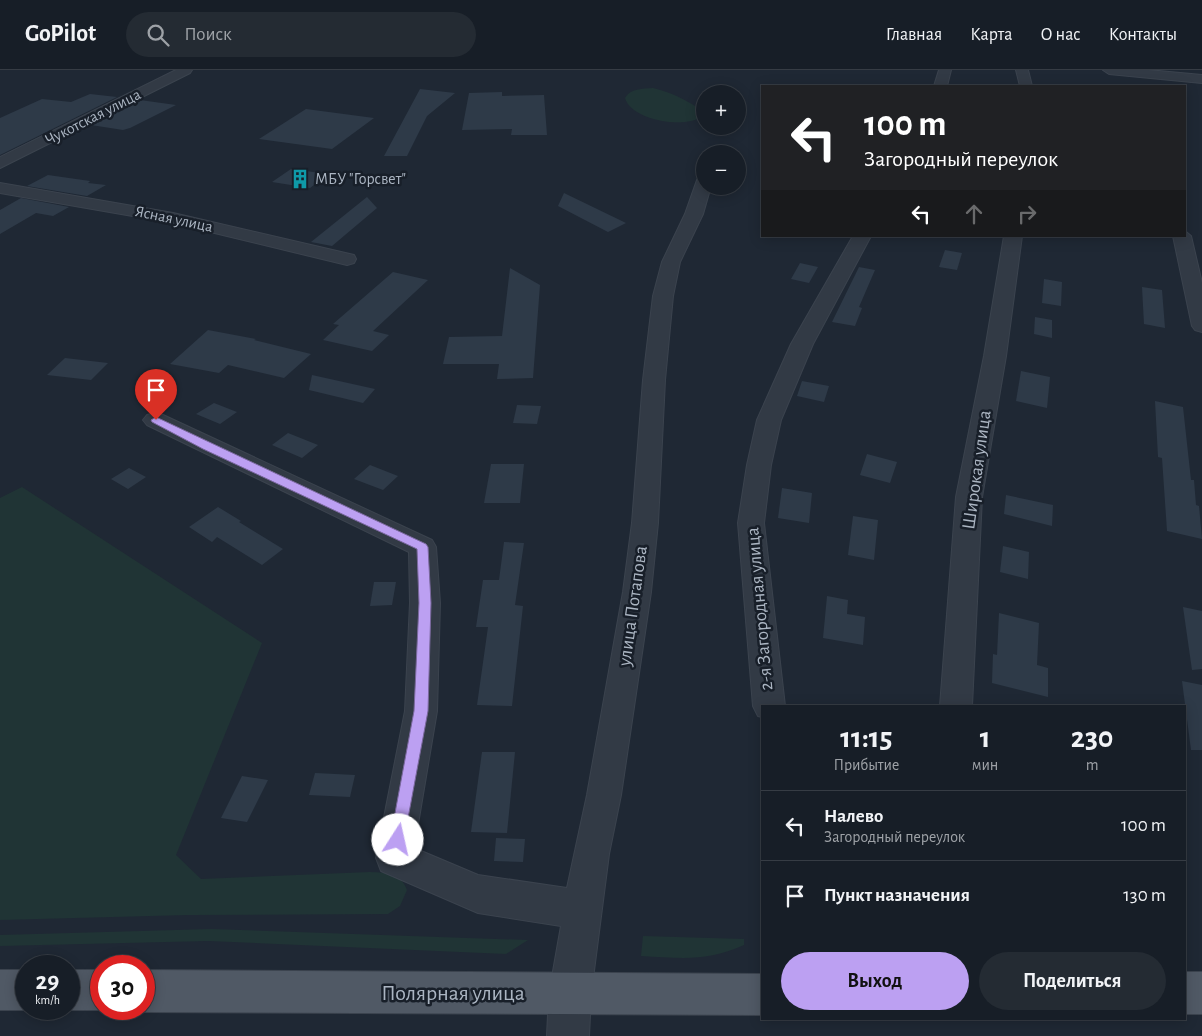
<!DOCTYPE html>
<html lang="ru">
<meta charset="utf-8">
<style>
:root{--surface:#171e27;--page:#242b33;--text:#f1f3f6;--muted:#9ea2a7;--line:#363c44;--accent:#bca0f2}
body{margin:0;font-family:"Alegreya Sans",sans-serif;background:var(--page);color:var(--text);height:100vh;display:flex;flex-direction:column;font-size:19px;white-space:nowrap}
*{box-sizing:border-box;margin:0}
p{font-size:16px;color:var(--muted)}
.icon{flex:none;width:28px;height:28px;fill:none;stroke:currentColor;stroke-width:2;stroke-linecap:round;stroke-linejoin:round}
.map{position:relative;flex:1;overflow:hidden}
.sheet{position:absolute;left:761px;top:635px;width:425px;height:315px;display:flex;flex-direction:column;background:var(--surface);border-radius:0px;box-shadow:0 2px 12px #0003,0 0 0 1px var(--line)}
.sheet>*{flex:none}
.banner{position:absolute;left:761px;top:15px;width:425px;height:152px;border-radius:0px;box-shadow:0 2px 12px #0003,0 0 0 1px var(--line);background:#202124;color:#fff;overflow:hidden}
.fabs{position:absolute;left:696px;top:15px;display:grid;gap:10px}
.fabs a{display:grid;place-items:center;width:50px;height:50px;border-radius:50%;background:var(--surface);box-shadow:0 2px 12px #0003,0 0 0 1px var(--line);font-size:25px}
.speed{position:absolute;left:15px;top:885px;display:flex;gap:10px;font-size:25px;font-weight:700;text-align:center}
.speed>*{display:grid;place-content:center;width:65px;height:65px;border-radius:50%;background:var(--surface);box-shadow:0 2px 12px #0003,0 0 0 1px var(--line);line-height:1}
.speed small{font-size:12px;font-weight:400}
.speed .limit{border:8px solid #d22;background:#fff;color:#111}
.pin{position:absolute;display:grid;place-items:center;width:42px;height:42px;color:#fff;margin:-51px -21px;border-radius:50% 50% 50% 0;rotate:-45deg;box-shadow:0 0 5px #0007}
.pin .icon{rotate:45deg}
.me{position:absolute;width:55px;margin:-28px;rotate:10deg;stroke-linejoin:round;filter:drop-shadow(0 0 4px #0008)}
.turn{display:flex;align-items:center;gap:18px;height:105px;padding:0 20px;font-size:22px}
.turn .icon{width:65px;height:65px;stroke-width:2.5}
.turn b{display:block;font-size:35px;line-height:42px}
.lanes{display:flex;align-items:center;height:48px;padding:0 20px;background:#0003;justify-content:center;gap:25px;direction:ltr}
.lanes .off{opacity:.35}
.eta{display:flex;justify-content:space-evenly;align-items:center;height:85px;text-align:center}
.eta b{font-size:30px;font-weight:600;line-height:35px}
.action{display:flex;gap:10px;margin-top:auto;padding:10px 20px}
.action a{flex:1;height:58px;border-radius:30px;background:var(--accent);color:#111;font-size:20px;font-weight:600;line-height:58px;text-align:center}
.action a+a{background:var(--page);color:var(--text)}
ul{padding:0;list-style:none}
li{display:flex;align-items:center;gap:15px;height:70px;padding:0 20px;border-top:1px solid var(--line)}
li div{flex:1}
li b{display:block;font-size:19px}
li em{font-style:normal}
header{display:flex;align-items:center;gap:30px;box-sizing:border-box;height:70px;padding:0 25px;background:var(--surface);border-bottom:1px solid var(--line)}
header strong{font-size:24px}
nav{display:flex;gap:28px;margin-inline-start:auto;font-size:18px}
.search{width:350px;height:45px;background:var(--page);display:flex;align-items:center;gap:12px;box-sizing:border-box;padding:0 18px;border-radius:28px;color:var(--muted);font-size:19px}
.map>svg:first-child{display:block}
</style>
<header>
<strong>GoPilot</strong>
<div class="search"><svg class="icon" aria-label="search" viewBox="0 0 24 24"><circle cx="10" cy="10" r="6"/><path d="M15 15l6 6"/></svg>Поиск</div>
<nav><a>Главная</a><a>Карта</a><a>О нас</a><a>Контакты</a></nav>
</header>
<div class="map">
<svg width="1202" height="966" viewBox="0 0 1202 966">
<rect width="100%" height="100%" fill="#1f2834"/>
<!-- green -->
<g fill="#203435">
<path d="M653 18C670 22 687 30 701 40V47C684 59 631 50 625 28 631 18 642 19 653 18Z"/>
<path d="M22 417 262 573 176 785 201 809 370 802C388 803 400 802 407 820L400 836 388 844 188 845 0 850V428Z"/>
<polygon points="211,859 528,870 506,884 208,871 0,876 0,865"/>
<path d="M643 866 744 869V875C707 892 681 888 641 886Z"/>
</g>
<!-- building -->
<g fill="#2e3a48">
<polygon points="420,19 455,23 427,46 407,86 384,86"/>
<polygon points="502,22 502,26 544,25 547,65 511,65 512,59 462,60 469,23"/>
<polygon points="90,24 117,27 0,85 0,48 42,29 71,32"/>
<polygon points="140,30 176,35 130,58 123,60 91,55"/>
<polygon points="306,39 374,48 332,79 259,69"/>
<polygon points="291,99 328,104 310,118 272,112"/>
<polygon points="48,105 90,111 88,113 106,115 87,126 27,116"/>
<polygon points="564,123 626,153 608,162 558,136"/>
<polygon points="367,127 377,138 332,176 311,172"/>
<polygon points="21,128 69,137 53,146 36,143 0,164 0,140"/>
<polygon points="945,180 962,183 957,200 939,197"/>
<polygon points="800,193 818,197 809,213 791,209"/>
<polygon points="859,197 875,200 859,237 862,238 855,256 832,252"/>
<polygon points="510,198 540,215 533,308 497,309 499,294 443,294 449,267 502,266"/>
<polygon points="393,202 428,210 373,261 389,265 372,281 323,270 339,255 333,254"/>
<polygon points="1044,209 1062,212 1061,236 1042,233"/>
<polygon points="1142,217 1162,220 1165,258 1144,254"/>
<polygon points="1035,247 1052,250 1052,268 1034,264"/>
<polygon points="208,260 256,269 254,270 311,284 284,308 228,295 219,303 170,294"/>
<polygon points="65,288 108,293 91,310 47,305"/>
<polygon points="1021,301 1050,307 1047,338 1016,331"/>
<polygon points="312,305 375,319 363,333 309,320"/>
<polygon points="802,311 829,316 824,332 797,326"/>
<polygon points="1155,331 1183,337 1191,410 1194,410 1196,435 1199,436 1202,469 1167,461 1162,388 1158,387"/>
<polygon points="214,333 237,342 220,354 196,344"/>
<polygon points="517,335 541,336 537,354 513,353"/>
<polygon points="288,363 318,375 302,388 272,375"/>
<polygon points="867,384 897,392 890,413 860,405"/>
<polygon points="491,394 524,394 520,433 484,433"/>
<polygon points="370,395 398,406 383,420 354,409"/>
<polygon points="129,398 146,407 128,419 111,409"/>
<polygon points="782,418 812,423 809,453 778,448"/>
<polygon points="1006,425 1053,435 1052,456 1004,444"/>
<polygon points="218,437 241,451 239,452 283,479 262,495 217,467 212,472 189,457"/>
<polygon points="853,446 878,450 874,490 848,485"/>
<polygon points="504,472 524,473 515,535 523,536 512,636 477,635 488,557 476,557 483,510 499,510"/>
<polygon points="1003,476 1029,482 1028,509 1000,502"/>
<polygon points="374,512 396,512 392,535 370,536"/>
<polygon points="827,526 848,530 847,544 865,547 863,575 823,568"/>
<polygon points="1183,537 1202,541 1202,599 1192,600"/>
<polygon points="999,543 1039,553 1037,595 1048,598 1048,627 992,613 993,584 997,585"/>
<polygon points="1182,611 1202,615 1202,680 1191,680"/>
<polygon points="482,682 515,682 507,763 471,762"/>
<polygon points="315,703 355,705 350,727 309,725"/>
<polygon points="242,706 268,710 247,752 221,748"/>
<polygon points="496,768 525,769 523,792 494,791"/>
</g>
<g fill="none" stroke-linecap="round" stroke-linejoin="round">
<defs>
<g id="minor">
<polygon points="176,0 192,0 190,3 0,98 0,87"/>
<polygon points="939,0 951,0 947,16 934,16"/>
<polygon points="1016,0 1028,0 1032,16 1020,16"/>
<polygon points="1103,0 1148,0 1202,5 1202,13 1109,4"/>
<polygon points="705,105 705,116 711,116 703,144 680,192 673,226 665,310 658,453 651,522 621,725 609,784 591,924 589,966 547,966 549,924 561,856 478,843 381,801 376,788 405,641 410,533 409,482 147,355 143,350 147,345 155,343 163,345 432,470 436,477 440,533 437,641 414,778 478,805 567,818 587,725 623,522 632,453 643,310 653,226 662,192 685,144 697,110 699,107"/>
<polygon points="0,113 173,143 354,185 356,189 354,193 347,195 173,153 0,123"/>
<polygon points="1185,161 1191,166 1202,213 1202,262 1195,260 1192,256 1173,166 1185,166"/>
<polygon points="853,166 871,166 813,274 781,350 771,395 764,453 785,636 762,636 762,647 758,646 753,636 738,453 747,395 757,350 791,274"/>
<polygon points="1004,166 1022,166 1006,286 982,427 972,636 940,636 956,427 984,286"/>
</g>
<g id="major">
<polygon points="0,900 26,900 26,939 30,939 26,940 0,940"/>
<polygon points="69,900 101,900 101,939 105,939 101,940 69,940 65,939 69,939"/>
<polygon points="144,900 762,904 762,945 144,942 137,939 144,939"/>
<rect x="1185" y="902" width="17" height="42"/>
</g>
</defs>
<!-- minor casing -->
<use href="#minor" stroke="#3b434e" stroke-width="2"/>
<!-- major casing -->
<use href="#major" stroke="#3b434e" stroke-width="2"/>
<!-- minor -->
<use href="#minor" fill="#323a45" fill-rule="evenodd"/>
<!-- major -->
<use href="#major" fill="#505965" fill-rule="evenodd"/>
</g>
<!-- route -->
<polygon fill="#bca0f2" stroke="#7a689d" points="156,347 426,474 428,477 431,533 428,641 403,775 398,777 392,775 390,770 414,641 419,533 417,479 203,379 152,352 151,350"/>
<!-- icons -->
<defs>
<symbol id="building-bare" viewBox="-9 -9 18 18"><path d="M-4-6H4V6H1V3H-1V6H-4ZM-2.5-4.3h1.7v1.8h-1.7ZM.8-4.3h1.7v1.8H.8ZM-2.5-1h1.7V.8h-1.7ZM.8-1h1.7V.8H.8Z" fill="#0f9aa8" stroke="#181f29" stroke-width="2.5" paint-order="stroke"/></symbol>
</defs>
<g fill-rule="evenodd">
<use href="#building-bare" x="286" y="95" width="28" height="28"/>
</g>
<g text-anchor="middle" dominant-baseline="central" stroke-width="5" stroke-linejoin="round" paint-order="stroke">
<!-- far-street labels -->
<g font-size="16" fill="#abb5c2" stroke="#181f29">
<text transform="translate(93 47) rotate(-27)">Чукотская улица</text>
<text transform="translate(174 149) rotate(12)">Ясная улица</text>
</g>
<!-- far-poi labels -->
<g font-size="16" fill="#abb5c2" stroke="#181f29" text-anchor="start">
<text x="315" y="109">МБУ "Горсвет"</text>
</g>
<!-- street labels -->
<g font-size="19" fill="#abb5c2" stroke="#181f29">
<text transform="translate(977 400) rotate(-82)">Широкая улица</text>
<text transform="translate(633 536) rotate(-82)">улица Потапова</text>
<text transform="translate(760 539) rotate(-95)">2-я Загородная улица</text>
</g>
<!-- near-street labels -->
<g font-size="22" fill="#abb5c2" stroke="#181f29">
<text x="453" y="923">Полярная улица</text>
</g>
</g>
</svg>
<div class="fabs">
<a>+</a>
<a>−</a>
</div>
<div class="speed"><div>29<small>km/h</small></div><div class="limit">30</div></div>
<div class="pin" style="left:156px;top:350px;background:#d93025"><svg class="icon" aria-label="arrive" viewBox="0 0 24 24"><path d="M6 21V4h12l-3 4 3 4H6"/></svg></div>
<svg class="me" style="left:398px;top:770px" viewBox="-20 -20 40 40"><circle r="19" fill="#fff"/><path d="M0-13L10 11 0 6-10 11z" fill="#bca0f2"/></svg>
<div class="banner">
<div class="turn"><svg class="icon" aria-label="left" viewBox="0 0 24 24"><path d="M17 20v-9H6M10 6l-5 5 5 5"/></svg><div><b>100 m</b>Загородный переулок</div></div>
<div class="lanes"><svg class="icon" aria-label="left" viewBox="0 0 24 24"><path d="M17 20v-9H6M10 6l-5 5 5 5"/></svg><svg class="icon off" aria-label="ahead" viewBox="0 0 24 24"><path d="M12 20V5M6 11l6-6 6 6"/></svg><svg class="icon off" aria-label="right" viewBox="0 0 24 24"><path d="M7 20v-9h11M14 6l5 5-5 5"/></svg></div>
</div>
<section class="sheet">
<div class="eta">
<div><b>11:15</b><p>Прибытие</p></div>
<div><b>1</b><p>мин</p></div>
<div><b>230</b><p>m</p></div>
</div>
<ul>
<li><svg class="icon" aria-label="left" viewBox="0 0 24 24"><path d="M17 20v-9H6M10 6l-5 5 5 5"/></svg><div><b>Налево</b><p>Загородный переулок</p></div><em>100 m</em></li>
<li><svg class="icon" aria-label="arrive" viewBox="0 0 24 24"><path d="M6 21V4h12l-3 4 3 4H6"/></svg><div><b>Пункт назначения</b></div><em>130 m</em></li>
</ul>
<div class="action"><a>Выход</a><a>Поделиться</a></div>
</section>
</div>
